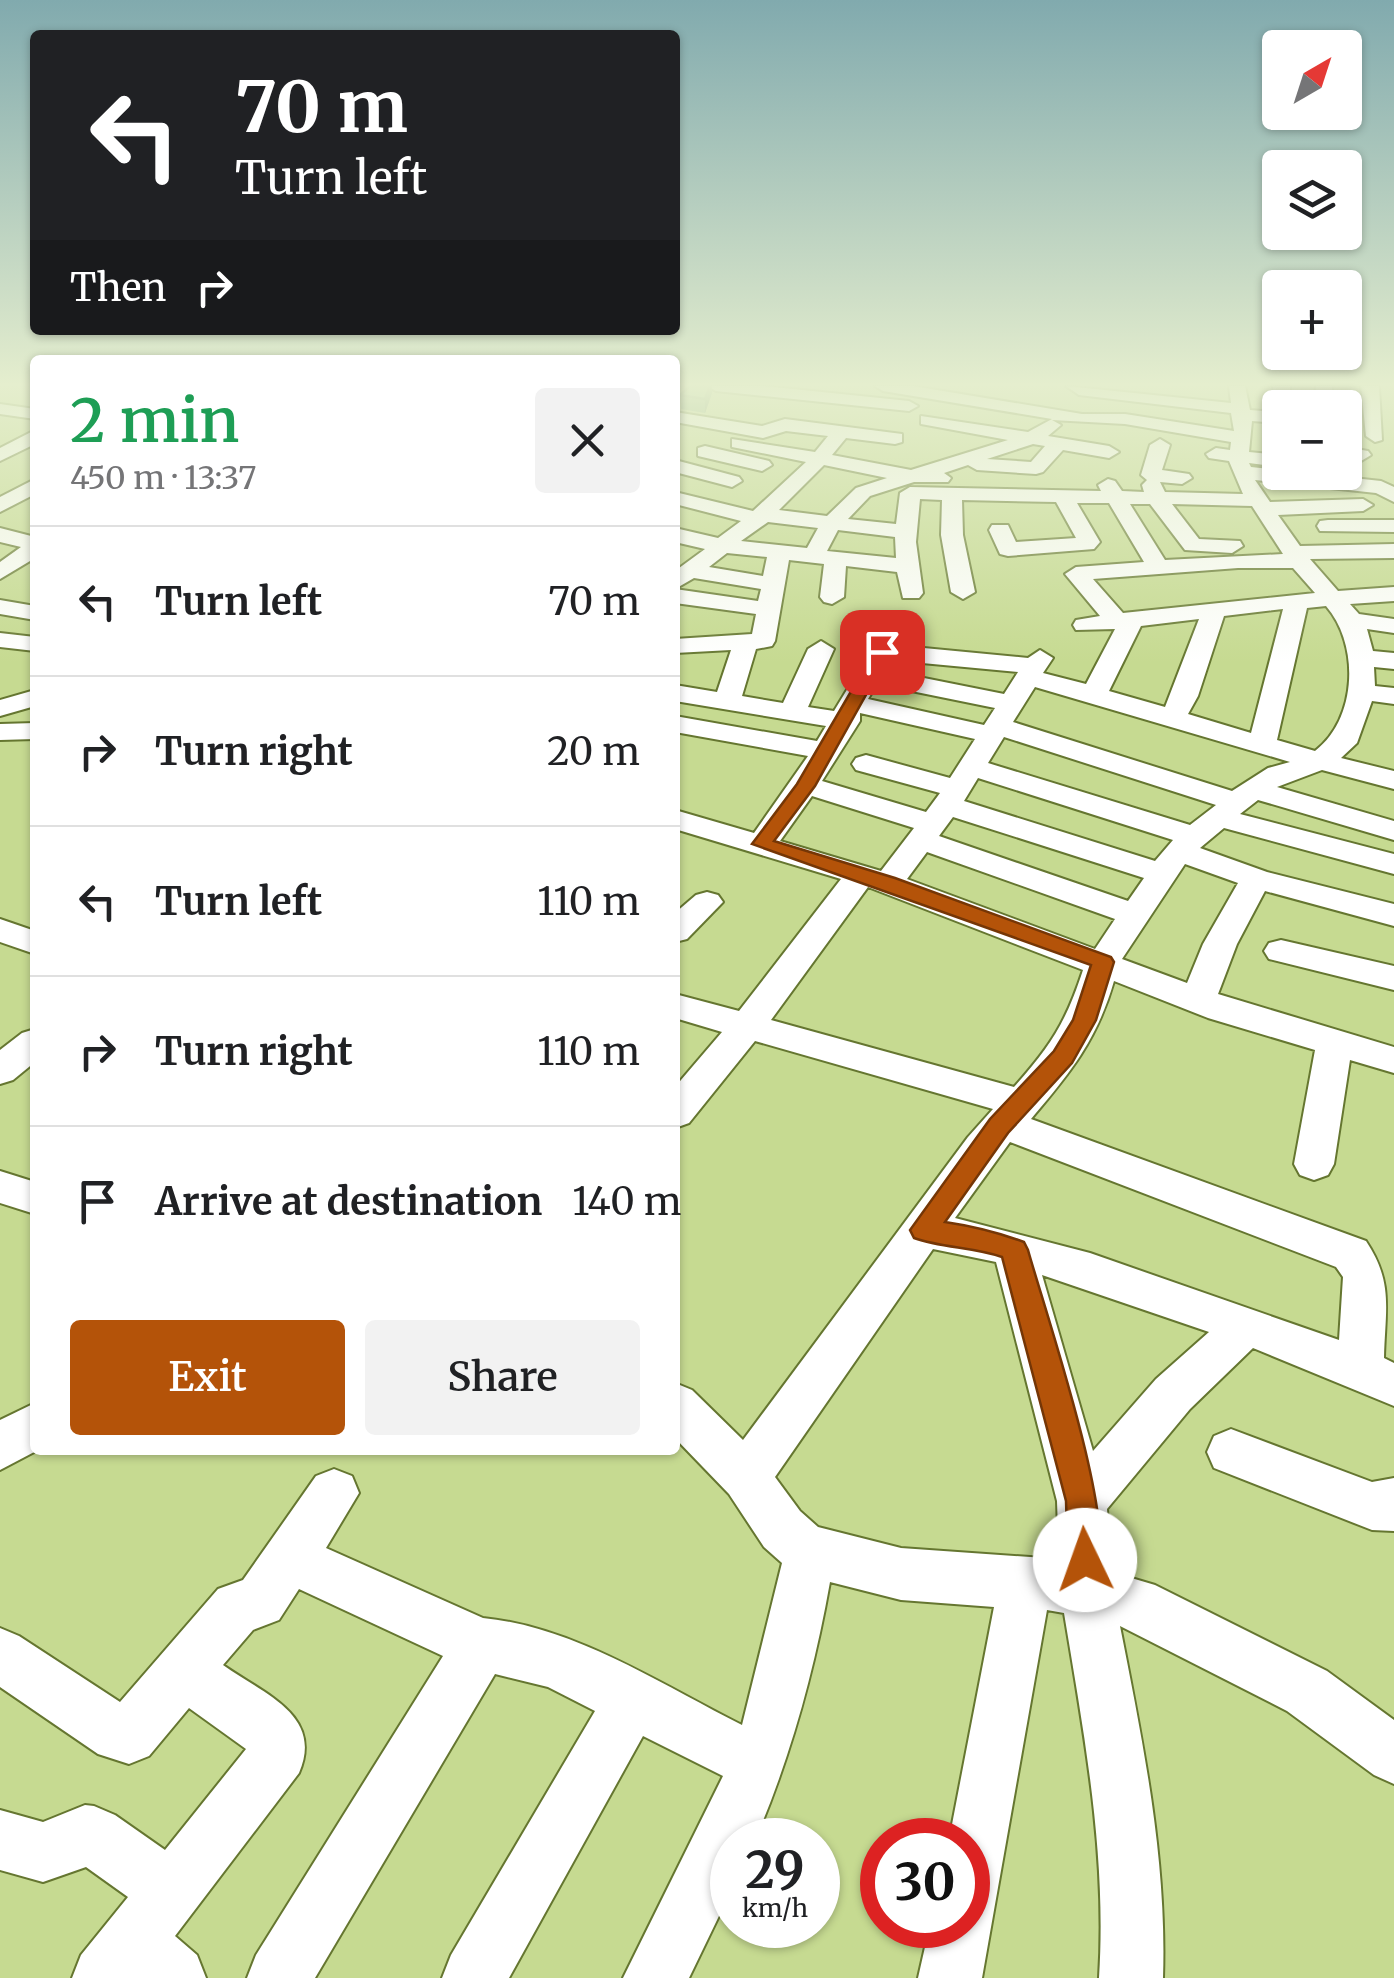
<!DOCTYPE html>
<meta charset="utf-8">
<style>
:root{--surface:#fff;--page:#f2f2f2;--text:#202124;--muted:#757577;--line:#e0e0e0;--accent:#b45309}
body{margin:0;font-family:Merriweather,serif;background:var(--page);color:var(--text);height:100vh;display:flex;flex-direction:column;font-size:38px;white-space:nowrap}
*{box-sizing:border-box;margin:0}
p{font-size:32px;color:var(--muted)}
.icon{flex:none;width:55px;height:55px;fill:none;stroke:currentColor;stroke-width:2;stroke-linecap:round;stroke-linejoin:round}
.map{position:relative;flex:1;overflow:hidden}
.sheet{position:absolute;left:30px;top:355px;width:650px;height:1100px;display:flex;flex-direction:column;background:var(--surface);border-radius:10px;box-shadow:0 2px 8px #0004}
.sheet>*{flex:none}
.hud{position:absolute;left:30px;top:30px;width:650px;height:305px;border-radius:10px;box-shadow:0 2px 8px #0004;background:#202124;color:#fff;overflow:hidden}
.needle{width:65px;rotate:39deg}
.controls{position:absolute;left:1262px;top:30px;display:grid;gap:20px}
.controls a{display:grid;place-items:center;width:100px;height:100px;border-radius:10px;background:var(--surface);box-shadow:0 2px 8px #0004;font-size:50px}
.speed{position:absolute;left:710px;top:1818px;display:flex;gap:20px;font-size:50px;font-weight:700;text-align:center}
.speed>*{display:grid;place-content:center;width:130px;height:130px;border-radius:50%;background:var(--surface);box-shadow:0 2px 8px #0004;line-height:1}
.speed small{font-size:25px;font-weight:400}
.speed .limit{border:15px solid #d22;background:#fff;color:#111}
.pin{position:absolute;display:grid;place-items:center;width:85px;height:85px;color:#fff;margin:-42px;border-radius:20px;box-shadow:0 5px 15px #0006}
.me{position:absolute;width:110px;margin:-55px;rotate:357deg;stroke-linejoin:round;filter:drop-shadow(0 0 8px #0008)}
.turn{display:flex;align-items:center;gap:35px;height:210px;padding:0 40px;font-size:45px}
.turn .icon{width:130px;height:130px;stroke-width:2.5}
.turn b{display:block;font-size:70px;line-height:85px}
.then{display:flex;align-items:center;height:95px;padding:0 40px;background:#0003;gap:20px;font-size:38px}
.round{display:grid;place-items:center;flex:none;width:105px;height:105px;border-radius:10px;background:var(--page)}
.headline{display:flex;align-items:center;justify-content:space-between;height:170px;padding:0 40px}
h1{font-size:60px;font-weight:600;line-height:75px;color:#1e9e55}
.primary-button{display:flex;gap:20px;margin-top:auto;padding:20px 40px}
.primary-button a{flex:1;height:115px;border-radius:10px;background:var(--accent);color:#fff;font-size:40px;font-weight:600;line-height:115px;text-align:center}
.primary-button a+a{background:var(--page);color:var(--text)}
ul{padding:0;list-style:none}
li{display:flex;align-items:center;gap:30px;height:150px;padding:0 40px;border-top:2px solid var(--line)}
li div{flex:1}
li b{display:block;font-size:38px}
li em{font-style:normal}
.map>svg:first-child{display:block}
</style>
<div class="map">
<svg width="1394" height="1978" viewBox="0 0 1394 1978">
<rect width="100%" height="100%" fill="#c6da91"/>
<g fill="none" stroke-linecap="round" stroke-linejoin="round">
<defs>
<g id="minor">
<polygon points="707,386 764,386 909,401 918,406 909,411 716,391"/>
<path d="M875 386H913L1082 414H1125L1234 431 1231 413 1079 395 1066 386 1231 403 1229 386H1245L1250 410 1276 412 1272 408 1273 386H1290V408H1280V423L1252 421 1249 452 1280 455V467L1249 463 1251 467 1381 481 1394 487V502L1376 493 1255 480 1270 502 1363 499 1373 505 1363 511 1278 515 1300 546 1394 544V558L1310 559 1338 591 1394 587V601L1350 604 1359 614 1394 619V633L1367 629 1373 651 1394 653V669L1374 667 1375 686 1394 688V704L1372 701 1357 743 1341 758 1394 771V789L1322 770 1277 787 1394 821V840L1258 800 1240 814 1394 854V874L1224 828 1200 848 1267 872 1394 904V926L1265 891 1237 944 1218 994 1394 1047V1073L1350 1060 1334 1164 1328 1175 1314 1180 1300 1175 1294 1164 1315 1050 1208 1018 1114 981C1097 1040 1070 1073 1031 1119L1366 1241C1394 1283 1385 1310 1384 1358L1394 1363V1406L1253 1348 1190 1409 1107 1509 1111 1572 1155 1585 1327 1671 1394 1720V1784L1374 1775 1287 1711 1120 1626C1143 1743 1167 1859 1163 1978H1099C1107 1854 1084 1734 1064 1613L1047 1610 982 1978H918L930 1925H968V1840H949L994 1607 901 1600 830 1582C814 1672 791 1756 755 1840H732V1889L689 1978H623L723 1776 643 1736 509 1978H442L451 1955 595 1711 548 1687 495 1674 315 1978H247L256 1955 443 1656 299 1589 279 1620 253 1630 223 1665C264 1694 324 1715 299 1773L175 1936 197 1955 206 1978H72L81 1955 128 1897 86 1867 43 1882 0 1870V1810L43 1822 85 1805 94 1806 115 1815 165 1850 246 1749 189 1708 149 1756 129 1764 98 1754 0 1687V1628L19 1636 120 1702 218 1589 243 1580 316 1476 334 1469 352 1476 359 1493 326 1548 483 1618C575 1627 660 1684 742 1725L782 1563 764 1547 729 1494 675 1438V1383L692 1390 743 1440 968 1137 993 1109 755 1041 689 1123 675 1128V1087L722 1032 675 1018V994L739 1011 841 879 675 829V810L754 833 808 756 675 732V716L817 741 826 726 675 701V685L717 692 731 650 675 653V639L752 634 756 614 675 603V589L758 601 761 589 694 578 675 589V571L705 549 675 542V528L718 538 741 521 675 504V492L753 511 806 462 732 447V439L815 452 828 436 786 431 763 438 675 422V412L762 426 785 419 902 434V442L895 444 846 438 832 455 911 470 1008 440 921 424V416L1028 432 1052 419 883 391ZM1052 420 1125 424 1231 442 1230 450 1216 448 1206 454 1209 458 1229 461 1243 494 1165 492 1160 482 1182 484 1192 478 1189 474 1162 470 1170 445 1160 439 1150 445 1141 475 1147 480 1142 485 1144 492 1122 491 1115 481 1108 479 1098 485 1101 491 910 487 900 493 896 524 848 519 870 496 914 482H948L951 478 944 473 968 465 977 470 1036 474 1043 472 1063 450 1109 458 1119 452 1109 446 1048 436 1061 425ZM1033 444 1045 446 1031 462 987 459ZM824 465 887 478 856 488 827 516 779 510ZM920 499 942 500 941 535 951 592 963 599 975 592 963 535 962 500 1056 502 1076 538 1016 542 1008 525H992L989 530 1000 554 1008 556 1094 549 1100 542 1077 503H1109L1144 562 1076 567 1065 574 1100 616 1076 620 1073 625 1076 630 1115 629 1086 684 1043 673 1053 658 1040 650 1028 658 882 644 873 647 834 711 808 707 834 649 821 641 808 649 783 703 742 696 756 649 772 646 775 641 789 560 824 564 820 597 824 602 832 604 844 597 846 566 897 572 903 598H919L923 593 916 542ZM1130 504H1150L1185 550 1232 553 1243 546 1240 541 1199 539 1172 504 1252 506 1283 554 1165 560ZM768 522 818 528 807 548 741 541ZM838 530 895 537 896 558 827 551ZM727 553 767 557 763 576 709 567ZM1238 568H1293L1315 593 1123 613 1093 579ZM1326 606C1360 645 1357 719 1315 751L1277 740 1307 608ZM1283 609 1251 733 1188 714 1198 696 1224 616ZM1199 619 1165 707 1109 691 1141 626ZM890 660 1018 672 1004 694 884 670ZM877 684 995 708 984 725 868 699ZM1035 687 1290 762 1268 768 1232 791 1013 722ZM860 713 975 739 950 778 866 755 856 758 852 764 856 770 940 793 926 812 822 781 860 721ZM1004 737 1216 805 1190 825 988 763ZM978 778 1173 840 1155 861 964 801ZM812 796 914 828 881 871 780 841ZM953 817 1144 878 1128 901 939 836ZM927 852 1115 919 1095 949 907 879ZM1185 864 1238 883 1203 944 1187 983 1122 959ZM868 887 1083 970C1066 1022 1051 1046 1014 1087L771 1020ZM1010 1142 1336 1267 1343 1277 1339 1340 1090 1253 955 1218ZM933 1249 996 1262 1057 1501 1059 1559 901 1548 818 1527 800 1511 775 1477ZM1042 1275 1209 1332 1156 1379 1093 1451Z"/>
<polygon points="1316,386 1332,386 1333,408 1315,408"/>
<polygon points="1361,386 1379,386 1382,440 1375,442 1366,436"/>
<polygon points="0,404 35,409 35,419 0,414"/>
<polygon points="35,430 35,444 0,461 0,448"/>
<polygon points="705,446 769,461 772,465 762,471 698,456 698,448"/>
<polygon points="1345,447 1368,451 1371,455 1361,461 1345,459"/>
<polygon points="675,460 739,477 742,481 732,487 675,472"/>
<polygon points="35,479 35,494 0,512 0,497"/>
<polygon points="1328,520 1394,520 1394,532 1320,531 1317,526 1320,521"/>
<polygon points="0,528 35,537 35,558 0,579 0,562 21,547 0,542"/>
<polygon points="0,600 35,606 35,620 0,614"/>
<polygon points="0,633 35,637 35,651 0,647"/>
<polygon points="35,690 35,706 0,716 0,700"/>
<polygon points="35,723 35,739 0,740 0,724"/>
<polygon points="707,892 718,895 723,902 687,939 675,942 675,913 696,895"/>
<polygon points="0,919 35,931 35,954 0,942"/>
<polygon points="1281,940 1394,966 1394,990 1269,959 1264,951 1269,943"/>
<polygon points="35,1029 35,1062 13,1080 0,1084 0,1050 22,1033"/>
<polygon points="0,1171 35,1182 35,1214 0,1203"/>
<polygon points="35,1403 38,1450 0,1470 0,1420"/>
<polygon points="1231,1429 1372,1482 1394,1478 1394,1531 1372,1530 1214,1468 1207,1452 1214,1436"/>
</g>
</defs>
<!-- minor casing -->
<use href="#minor" stroke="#657630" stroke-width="4"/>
<!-- minor -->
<use href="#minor" fill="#fff" fill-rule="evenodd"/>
</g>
<!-- wall -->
<polygon fill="#7ea877" points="712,393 705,413 681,409 680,395"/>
<!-- shaded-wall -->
<polygon fill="#668861" points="710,386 712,386 712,393 705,413 705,399"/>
<!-- building -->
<polygon fill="#92c38a" stroke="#668861" stroke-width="2.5" points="690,386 710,386 705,399 680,395"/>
<!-- sky -->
<linearGradient id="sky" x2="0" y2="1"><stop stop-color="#81aaae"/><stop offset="0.58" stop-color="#e5eece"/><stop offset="1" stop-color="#e5eece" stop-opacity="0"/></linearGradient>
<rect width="1394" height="663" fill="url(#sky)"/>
<!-- route -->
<path fill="#b45309" stroke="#753606" stroke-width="2.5" d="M882 647 890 652 815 786 774 841 895 878 1111 957 1114 962 1096 1020 1072 1063 1008 1133 945 1222C972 1226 997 1232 1024 1242L1028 1250C1045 1311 1117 1522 1097 1571L1085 1576 1073 1571 1068 1560 1066 1501 1002 1257C973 1247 942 1248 914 1238L910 1230 990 1119 1054 1051 1073 1020 1091 965 752 844 797 784 874 652Z"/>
</svg>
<div class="controls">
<a><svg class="needle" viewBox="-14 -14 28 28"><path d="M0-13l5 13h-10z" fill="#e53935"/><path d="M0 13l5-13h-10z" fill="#757577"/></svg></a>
<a><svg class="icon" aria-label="layers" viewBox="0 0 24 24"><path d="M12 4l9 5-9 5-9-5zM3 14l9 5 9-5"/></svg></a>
<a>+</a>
<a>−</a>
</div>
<div class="speed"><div>29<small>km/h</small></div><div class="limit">30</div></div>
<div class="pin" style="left:882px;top:652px;background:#d93025"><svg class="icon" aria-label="arrive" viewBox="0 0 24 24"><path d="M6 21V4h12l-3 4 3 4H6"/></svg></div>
<svg class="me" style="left:1085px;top:1560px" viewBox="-20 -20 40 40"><circle r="19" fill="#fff"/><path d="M0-13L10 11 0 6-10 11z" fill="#b45309"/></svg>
<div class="hud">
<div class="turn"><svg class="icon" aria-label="left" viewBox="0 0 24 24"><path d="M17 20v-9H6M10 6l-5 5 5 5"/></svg><div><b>70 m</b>Turn left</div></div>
<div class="then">Then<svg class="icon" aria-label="right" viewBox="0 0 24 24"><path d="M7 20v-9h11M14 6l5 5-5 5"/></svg></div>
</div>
<section class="sheet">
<div class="headline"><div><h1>2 min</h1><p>450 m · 13:37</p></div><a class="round"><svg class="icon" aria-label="close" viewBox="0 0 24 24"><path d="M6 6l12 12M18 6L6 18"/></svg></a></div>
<ul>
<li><svg class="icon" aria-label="left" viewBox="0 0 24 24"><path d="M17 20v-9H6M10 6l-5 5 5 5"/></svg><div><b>Turn left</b></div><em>70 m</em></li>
<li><svg class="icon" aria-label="right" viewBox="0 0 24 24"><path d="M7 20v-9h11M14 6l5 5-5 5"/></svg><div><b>Turn right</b></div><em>20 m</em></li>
<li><svg class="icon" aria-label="left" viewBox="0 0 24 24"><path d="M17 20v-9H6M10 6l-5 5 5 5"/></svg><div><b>Turn left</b></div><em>110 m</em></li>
<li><svg class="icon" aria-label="right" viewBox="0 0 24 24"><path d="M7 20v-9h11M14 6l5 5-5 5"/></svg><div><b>Turn right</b></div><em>110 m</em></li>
<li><svg class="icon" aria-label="arrive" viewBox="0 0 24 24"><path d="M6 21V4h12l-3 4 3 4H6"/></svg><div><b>Arrive at destination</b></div><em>140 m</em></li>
</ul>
<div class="primary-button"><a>Exit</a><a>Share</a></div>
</section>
</div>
